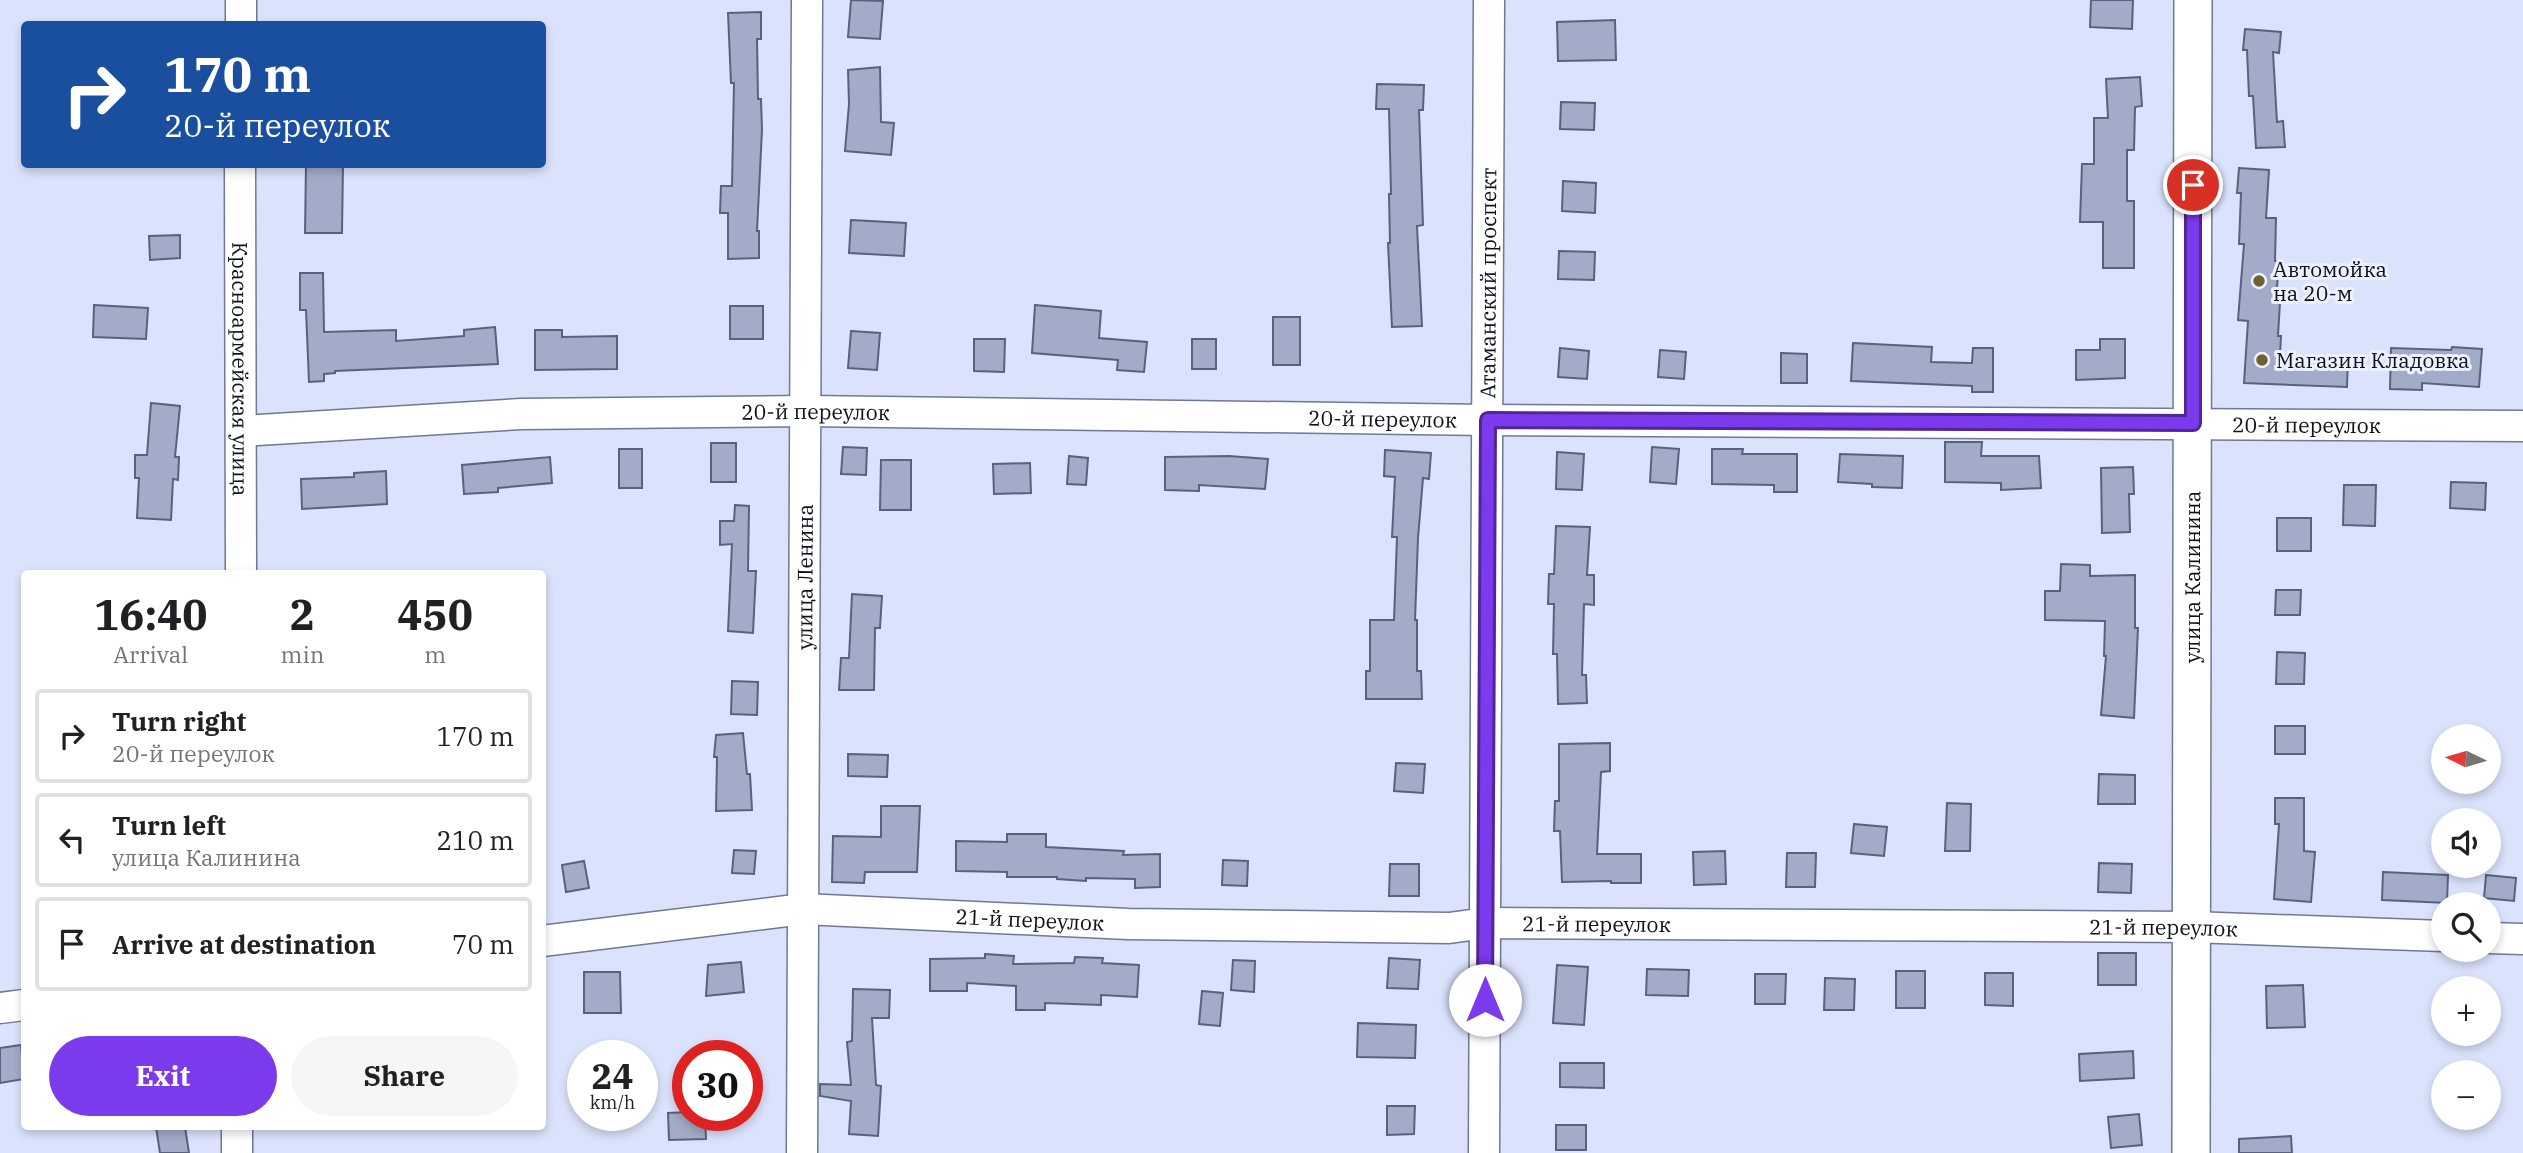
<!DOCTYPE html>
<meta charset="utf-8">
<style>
:root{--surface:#fff;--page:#f6f6f6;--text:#202124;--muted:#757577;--line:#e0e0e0;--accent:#7c3aed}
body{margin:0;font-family:"IBM Plex Serif",serif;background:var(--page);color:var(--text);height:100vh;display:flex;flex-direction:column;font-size:26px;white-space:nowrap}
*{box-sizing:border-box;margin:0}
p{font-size:23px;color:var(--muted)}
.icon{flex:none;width:38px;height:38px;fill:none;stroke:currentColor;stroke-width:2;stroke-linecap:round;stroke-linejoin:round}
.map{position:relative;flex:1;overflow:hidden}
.sheet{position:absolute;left:21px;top:570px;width:525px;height:560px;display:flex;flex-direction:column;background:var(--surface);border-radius:7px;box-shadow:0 4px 10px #0003}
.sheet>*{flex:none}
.top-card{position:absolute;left:21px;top:21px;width:525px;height:147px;border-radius:7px;box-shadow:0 4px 10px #0003;background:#1a4fa0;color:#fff;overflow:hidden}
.needle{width:46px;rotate:275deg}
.buttons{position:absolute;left:2431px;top:724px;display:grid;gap:14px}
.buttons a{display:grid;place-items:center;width:70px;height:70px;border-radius:50%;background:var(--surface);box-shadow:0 4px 10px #0003;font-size:35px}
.speed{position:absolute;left:567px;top:1040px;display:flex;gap:14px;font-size:35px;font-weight:700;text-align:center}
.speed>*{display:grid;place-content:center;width:91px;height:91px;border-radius:50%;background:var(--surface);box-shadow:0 4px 10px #0003;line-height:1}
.speed small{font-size:18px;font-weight:400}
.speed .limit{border:10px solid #d22;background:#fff;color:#111}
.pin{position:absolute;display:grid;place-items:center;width:60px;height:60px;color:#fff;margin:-30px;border:4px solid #fff;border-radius:50%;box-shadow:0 2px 7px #0007}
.me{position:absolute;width:77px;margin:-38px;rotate:0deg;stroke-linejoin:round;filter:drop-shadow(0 0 5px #0008)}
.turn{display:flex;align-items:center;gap:24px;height:147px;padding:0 28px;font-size:32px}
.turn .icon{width:91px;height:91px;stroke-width:2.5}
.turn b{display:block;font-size:49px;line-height:60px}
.eta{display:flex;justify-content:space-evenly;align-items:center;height:119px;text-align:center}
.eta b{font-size:42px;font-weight:700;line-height:49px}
.action{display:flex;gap:14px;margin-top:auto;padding:14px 28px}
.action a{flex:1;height:80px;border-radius:42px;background:var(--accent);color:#fff;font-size:28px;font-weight:700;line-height:80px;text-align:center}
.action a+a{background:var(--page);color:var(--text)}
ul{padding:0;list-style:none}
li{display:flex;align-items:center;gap:21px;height:94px;margin:0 14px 10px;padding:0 14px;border:4px solid var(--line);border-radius:7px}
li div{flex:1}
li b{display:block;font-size:26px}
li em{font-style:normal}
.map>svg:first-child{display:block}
</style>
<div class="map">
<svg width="2523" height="1153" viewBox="0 0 2523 1153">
<rect width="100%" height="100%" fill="#dbe3fc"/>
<!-- building -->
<g fill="#a2acc9" stroke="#59627d" stroke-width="2">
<polygon points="851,0 883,1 880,39 848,37"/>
<polygon points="2091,0 2133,0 2132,29 2090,27"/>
<polygon points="761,12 761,39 757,39 758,99 761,99 762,130 757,231 759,231 759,258 728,259 728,213 720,213 721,186 732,186 734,83 731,83 728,13"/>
<polygon points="1615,20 1616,60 1558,61 1557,22"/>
<polygon points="2245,29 2281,32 2279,53 2273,52 2277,122 2283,121 2285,147 2256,148 2253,96 2249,96 2247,50 2243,50"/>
<polygon points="880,67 881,122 894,123 891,155 845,151 849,104 848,70"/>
<polygon points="2140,77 2142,106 2135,107 2134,150 2127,150 2127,201 2134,201 2134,268 2103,268 2103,222 2080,222 2082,164 2094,164 2094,118 2108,118 2106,79"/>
<polygon points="1377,84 1424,85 1423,110 1419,110 1423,225 1417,226 1422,326 1392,327 1388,243 1390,243 1389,194 1391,194 1389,109 1376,109"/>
<polygon points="1561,102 1595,103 1594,130 1560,129"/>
<polygon points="306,164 343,164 342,233 305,233"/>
<polygon points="2239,168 2269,170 2266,218 2276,218 2275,261 2279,261 2276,301 2280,302 2278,336 2281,336 2280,355 2348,358 2347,387 2244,383 2248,321 2238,320 2244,244 2239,244 2241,193 2237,193"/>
<polygon points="1563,181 1596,183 1595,213 1562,211"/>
<polygon points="851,220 906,223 904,256 849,253"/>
<polygon points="180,235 180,258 150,260 149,236"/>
<polygon points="1559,251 1595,252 1594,280 1558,279"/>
<polygon points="300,273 323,273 324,332 396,330 396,341 464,336 464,330 495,327 498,364 335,371 335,373 324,374 324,381 309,382 306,310 300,310"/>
<polygon points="94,305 148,308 146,339 93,337"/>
<polygon points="1035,305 1101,311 1099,338 1147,342 1144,372 1117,370 1118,360 1032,353"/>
<rect x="730" y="306" width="33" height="33"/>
<rect x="1273" y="317" width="27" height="48"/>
<polygon points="535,330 562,330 562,337 617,336 617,369 535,370"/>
<polygon points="851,331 880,333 877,370 848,368"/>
<polygon points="974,339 1005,339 1004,372 974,371"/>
<rect x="1192" y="339" width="24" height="30"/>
<polygon points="2100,339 2125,339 2125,378 2076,380 2076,350 2100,350"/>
<polygon points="1853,343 1932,347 1931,362 1972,363 1973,348 1993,348 1993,392 1972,392 1972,386 1851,381"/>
<polygon points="2452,347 2482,349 2479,387 2422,383 2422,390 2390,389 2391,348 2451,350"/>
<polygon points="1560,348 1589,351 1587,379 1558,377"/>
<polygon points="1660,350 1686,352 1684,379 1658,377"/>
<polygon points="1781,353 1807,354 1807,383 1781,383"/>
<polygon points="151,403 180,406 175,457 179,457 178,480 173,479 171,520 137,518 139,478 135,478 135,455 147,455"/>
<polygon points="1945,442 1982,442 1981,456 2039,456 2041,488 2001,490 2001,483 1945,482"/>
<rect x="711" y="443" width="25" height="39"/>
<polygon points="843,447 867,448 866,475 841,474"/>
<polygon points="1652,447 1679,449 1676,484 1650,482"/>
<rect x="619" y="449" width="23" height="39"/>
<polygon points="1712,449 1743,449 1742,454 1797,454 1797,492 1774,492 1774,485 1712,484"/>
<polygon points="1385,450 1431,453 1429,479 1423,478 1418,538 1415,620 1417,620 1417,671 1421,671 1422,699 1366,699 1366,671 1370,671 1370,620 1394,620 1397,537 1392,537 1395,477 1384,476"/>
<polygon points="1557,452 1584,454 1582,490 1556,489"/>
<polygon points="1840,454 1903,456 1902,488 1872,487 1872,484 1838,482"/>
<polygon points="1069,456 1088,458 1086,485 1067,484"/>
<polygon points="1229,456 1268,459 1265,489 1199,485 1199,491 1165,490 1165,457"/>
<polygon points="550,457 552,483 498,488 498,492 464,494 462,465"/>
<polygon points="881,460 911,460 911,510 880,510"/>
<polygon points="1030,463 1031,493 994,494 993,464"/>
<polygon points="2133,467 2134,494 2129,494 2130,532 2102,533 2101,468"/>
<polygon points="386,471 387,504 302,509 301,479 354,477 354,473"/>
<polygon points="2451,482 2486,483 2485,510 2450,508"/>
<polygon points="2344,485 2376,485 2375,526 2343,525"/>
<polygon points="735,505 749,506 748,571 756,571 753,633 728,631 732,544 720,545 720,521 734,521"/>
<rect x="2277" y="518" width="34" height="33"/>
<polygon points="1556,526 1590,527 1587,575 1594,575 1594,605 1584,604 1582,675 1586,675 1587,703 1558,704 1557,654 1553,654 1554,604 1548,604 1549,574 1554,574"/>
<polygon points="2061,564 2090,565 2090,576 2135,575 2135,628 2138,628 2134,718 2101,715 2106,656 2104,656 2105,621 2045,620 2045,591 2060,591"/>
<polygon points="2276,590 2301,590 2300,615 2275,615"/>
<polygon points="852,594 882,596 880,628 875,628 874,690 839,690 841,658 849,658"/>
<polygon points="2277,652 2305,653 2304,684 2276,684"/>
<polygon points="732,681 758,682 757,715 731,714"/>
<rect x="2275" y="726" width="30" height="28"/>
<polygon points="743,733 747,774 750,774 752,810 716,811 717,757 714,757 716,735"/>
<polygon points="1610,743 1610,771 1601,772 1597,854 1641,854 1641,883 1611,883 1611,881 1562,882 1560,831 1554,831 1555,801 1559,801 1559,744"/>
<polygon points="848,754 888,755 887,777 848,776"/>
<polygon points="1396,763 1425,764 1423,793 1394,791"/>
<polygon points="2099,774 2135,775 2135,804 2098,804"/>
<polygon points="2275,798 2304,798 2304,851 2315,852 2311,902 2274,899 2279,824 2275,824"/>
<polygon points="1947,803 1971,804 1970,851 1945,851"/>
<polygon points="881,806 920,806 917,872 865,872 864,883 832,882 833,836 881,837"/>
<polygon points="1854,824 1887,827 1884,856 1851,853"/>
<polygon points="1007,834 1046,834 1046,847 1124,851 1123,855 1160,854 1160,887 1135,888 1135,879 1086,878 1086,881 1057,879 1057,877 1007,877 1007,872 956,871 956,841 1007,842"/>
<polygon points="734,850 756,851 754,874 732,873"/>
<polygon points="1725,851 1726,884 1694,885 1693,852"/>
<polygon points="1787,853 1816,853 1815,887 1786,887"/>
<polygon points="1223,860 1248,861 1247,886 1222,885"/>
<polygon points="584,861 589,888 566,892 562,865"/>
<polygon points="2099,863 2132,864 2131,893 2098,892"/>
<polygon points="1390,864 1419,864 1419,896 1389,896"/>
<polygon points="2383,872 2448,875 2447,903 2382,900"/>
<polygon points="2486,875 2516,878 2514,901 2484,898"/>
<rect x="2098" y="953" width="38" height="32"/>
<polygon points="985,954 1014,956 1013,964 1074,963 1075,957 1103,958 1102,963 1139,965 1137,997 1101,995 1101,1005 1045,1003 1045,1010 1016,1010 1016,986 967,983 967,991 930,991 930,959 985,958"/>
<polygon points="1389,958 1420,960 1418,989 1387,988"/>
<polygon points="1233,960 1255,961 1254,992 1231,990"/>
<polygon points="741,962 744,992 706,996 708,965"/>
<polygon points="1557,965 1588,967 1584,1025 1553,1023"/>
<polygon points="1647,969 1689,970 1688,996 1646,995"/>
<rect x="1896" y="971" width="29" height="37"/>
<polygon points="584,972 620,972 621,1013 584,1013"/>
<polygon points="1985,973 2013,973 2013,1006 1985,1005"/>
<polygon points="1755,974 1786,974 1785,1004 1755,1004"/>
<polygon points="1825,978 1855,979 1854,1010 1824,1010"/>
<polygon points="2303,985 2305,1027 2267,1028 2266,986"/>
<polygon points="853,989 890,990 889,1018 872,1018 876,1085 881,1086 878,1136 849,1134 851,1101 820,1096 820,1084 851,1085 847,1042 852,1041"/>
<polygon points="1202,991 1223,993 1220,1026 1199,1024"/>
<polygon points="1358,1023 1416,1025 1415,1058 1357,1057"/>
<polygon points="21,1045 24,1079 0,1083 0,1048"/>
<polygon points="2133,1051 2134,1078 2080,1081 2079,1054"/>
<polygon points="1560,1063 1604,1063 1604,1088 1560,1087"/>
<polygon points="1387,1106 1415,1106 1414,1134 1387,1135"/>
<polygon points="688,1112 688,1115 705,1115 706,1139 669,1140 668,1113"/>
<polygon points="2139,1114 2142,1145 2111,1148 2108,1117"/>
<rect x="1556" y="1125" width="30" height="25"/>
<polygon points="156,1127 185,1127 189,1153 160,1153"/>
<polygon points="2291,1136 2292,1153 2239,1153 2239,1139"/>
</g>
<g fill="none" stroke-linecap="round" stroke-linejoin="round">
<defs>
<g id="minor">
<polyline points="241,24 241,0"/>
<path id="s1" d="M240 164 241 574"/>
<path id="s2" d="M242 431 521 414 806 411 1488 420 2523 426"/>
<polyline points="2488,938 2523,939"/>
<path id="s3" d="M542 941 803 909 1128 924 1449 928 1486 923 2192 927 2443 936"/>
<polyline points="0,1008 24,1005"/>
<polyline points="237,1153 237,1127"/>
<path id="s4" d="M802 1153 807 0"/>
<path id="s5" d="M1484 1153 1489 0"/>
</g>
<g id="major">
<path id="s6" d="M2191 1153 2193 0"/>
</g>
</defs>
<!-- minor casing -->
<use href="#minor" stroke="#6f7894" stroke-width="33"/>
<!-- major casing -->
<use href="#major" stroke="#6f7894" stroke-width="40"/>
<!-- minor -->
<use href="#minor" stroke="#fff" stroke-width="30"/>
<!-- major -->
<use href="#major" stroke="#fff" stroke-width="37"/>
</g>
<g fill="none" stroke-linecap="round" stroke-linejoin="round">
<defs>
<polyline id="route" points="1485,1000 1488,420 2193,423 2193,185"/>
</defs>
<!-- route casing -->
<use href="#route" stroke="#51269a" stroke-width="18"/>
<!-- route -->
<use href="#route" stroke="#7c3aed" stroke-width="12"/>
</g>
<!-- markers -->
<g fill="#6e6330" stroke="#ecf1fd" stroke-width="2.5">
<circle cx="2259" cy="281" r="7"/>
<circle cx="2262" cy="360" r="7"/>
</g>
<g text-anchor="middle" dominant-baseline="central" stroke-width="6" stroke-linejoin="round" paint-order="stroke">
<!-- poi labels -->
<g font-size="21" fill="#0e111b" stroke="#ecf1fd" text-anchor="start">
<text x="2273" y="269">Автомойка<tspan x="2273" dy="24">на 20-м</tspan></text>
<text x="2276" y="360">Магазин Кладовка</text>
</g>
<!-- street labels -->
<g font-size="21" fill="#0e111b" stroke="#ecf1fd">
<text stroke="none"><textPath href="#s5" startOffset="870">Атаманский проспект</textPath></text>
<text stroke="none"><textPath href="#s1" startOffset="205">Красноармейская улица</textPath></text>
<text stroke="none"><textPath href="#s2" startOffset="574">20-й переулок</textPath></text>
<text stroke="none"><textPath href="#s2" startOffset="1141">20-й переулок</textPath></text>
<text stroke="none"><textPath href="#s2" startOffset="2065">20-й переулок</textPath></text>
<text stroke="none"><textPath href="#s4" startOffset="576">улица Ленина</textPath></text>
<text stroke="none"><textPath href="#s6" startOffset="576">улица Калинина</textPath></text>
<text stroke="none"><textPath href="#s3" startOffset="490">21-й переулок</textPath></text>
<text stroke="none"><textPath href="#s3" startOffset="1057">21-й переулок</textPath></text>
<text stroke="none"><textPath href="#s3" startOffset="1624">21-й переулок</textPath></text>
</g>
</g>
</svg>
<div class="buttons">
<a><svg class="needle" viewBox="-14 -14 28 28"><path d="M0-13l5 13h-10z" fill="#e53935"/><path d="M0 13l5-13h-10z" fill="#757577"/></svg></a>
<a><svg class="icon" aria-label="sound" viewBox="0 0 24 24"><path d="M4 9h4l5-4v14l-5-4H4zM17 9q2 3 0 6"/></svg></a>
<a><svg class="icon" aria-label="search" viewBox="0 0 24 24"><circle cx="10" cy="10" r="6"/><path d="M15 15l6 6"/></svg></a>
<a>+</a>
<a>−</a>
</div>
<div class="speed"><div>24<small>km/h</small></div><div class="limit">30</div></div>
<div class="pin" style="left:2193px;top:185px;background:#d93025"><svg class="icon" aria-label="arrive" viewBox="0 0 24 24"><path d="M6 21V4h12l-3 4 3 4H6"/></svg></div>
<svg class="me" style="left:1485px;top:1000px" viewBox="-20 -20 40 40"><circle r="19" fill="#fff"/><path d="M0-13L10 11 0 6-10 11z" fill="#7c3aed"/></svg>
<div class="top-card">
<div class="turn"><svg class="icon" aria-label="right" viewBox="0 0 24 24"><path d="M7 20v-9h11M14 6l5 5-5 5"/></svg><div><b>170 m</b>20-й переулок</div></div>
</div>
<section class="sheet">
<div class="eta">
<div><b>16:40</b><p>Arrival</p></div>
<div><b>2</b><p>min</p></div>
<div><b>450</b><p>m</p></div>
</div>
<ul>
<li><svg class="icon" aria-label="right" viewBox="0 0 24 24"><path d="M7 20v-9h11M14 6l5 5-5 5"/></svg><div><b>Turn right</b><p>20-й переулок</p></div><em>170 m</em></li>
<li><svg class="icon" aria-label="left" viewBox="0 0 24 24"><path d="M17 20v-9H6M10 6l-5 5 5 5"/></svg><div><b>Turn left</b><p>улица Калинина</p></div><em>210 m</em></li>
<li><svg class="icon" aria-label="arrive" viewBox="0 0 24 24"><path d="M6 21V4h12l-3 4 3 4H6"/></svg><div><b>Arrive at destination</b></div><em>70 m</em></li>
</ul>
<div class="action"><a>Exit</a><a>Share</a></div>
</section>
</div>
